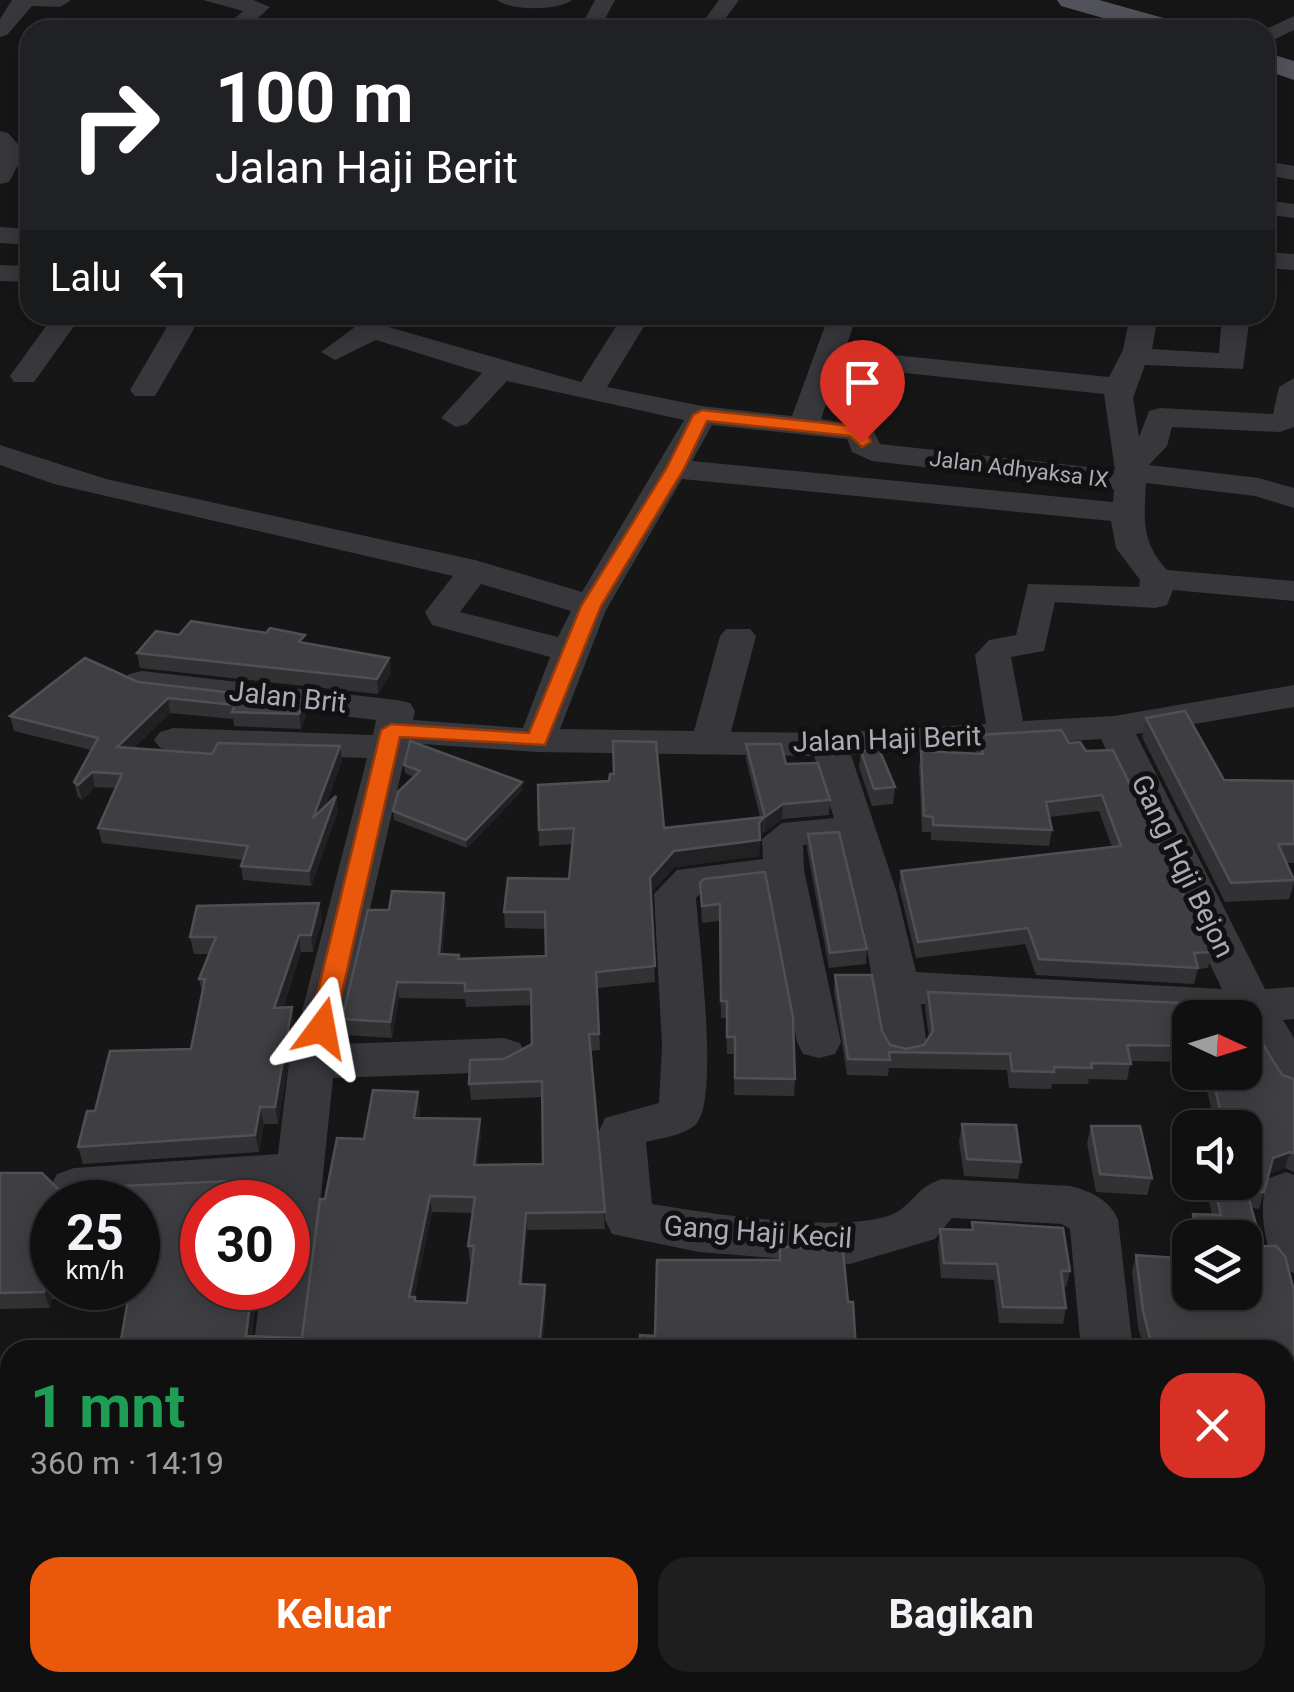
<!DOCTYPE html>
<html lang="id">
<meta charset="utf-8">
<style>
:root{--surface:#101011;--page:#1e1e1f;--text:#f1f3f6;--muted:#9c9d9f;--line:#303031;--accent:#ea580c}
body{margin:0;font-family:Roboto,sans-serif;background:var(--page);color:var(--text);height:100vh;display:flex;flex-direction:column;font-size:38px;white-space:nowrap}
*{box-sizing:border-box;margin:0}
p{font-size:32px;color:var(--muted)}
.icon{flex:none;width:55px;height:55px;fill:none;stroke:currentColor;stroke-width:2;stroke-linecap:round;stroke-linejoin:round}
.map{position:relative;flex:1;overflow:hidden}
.details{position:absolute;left:0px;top:1340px;width:1295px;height:352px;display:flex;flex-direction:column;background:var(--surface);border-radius:30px 30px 0 0;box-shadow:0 5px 25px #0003,0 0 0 2px var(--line)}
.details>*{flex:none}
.banner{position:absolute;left:20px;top:20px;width:1255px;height:305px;border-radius:30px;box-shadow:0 5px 25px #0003,0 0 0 2px var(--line);background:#202124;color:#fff;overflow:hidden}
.needle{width:65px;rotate:94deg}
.tools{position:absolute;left:1172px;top:1000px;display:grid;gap:20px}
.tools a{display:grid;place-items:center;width:90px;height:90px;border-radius:20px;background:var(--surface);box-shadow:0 5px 25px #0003,0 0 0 2px var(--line);font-size:50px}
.speed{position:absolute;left:30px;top:1180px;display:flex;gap:20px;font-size:50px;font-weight:700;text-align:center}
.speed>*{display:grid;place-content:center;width:130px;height:130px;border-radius:50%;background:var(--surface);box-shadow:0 5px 25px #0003,0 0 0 2px var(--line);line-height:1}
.speed small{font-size:25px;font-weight:400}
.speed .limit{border:15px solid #d22;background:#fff;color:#111}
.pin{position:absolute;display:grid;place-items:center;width:85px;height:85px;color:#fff;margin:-102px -42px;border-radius:50% 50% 50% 0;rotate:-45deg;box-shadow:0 0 10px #0007}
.pin .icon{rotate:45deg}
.me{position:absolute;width:110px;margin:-55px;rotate:13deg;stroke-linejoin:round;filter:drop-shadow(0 0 8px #0008)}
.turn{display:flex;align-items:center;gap:35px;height:210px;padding:0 30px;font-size:45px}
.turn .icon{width:130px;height:130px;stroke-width:2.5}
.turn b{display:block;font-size:70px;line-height:85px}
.then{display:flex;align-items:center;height:95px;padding:0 30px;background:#0003;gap:20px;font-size:38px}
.round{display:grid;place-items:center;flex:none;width:105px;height:105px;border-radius:30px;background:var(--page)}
.overview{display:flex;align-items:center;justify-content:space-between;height:170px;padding:0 30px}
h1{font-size:60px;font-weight:700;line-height:75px;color:#1e9e55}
.action{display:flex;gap:20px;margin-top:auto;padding:20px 30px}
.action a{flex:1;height:115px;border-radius:30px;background:var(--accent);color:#fff;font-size:40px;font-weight:700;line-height:115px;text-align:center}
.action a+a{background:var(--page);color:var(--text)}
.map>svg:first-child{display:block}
</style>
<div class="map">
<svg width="1294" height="1692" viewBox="0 0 1294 1692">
<rect width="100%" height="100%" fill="#161617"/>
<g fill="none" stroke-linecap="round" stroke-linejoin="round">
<!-- minor -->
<g fill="#37373c" fill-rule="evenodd">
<polygon points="12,0 69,0 70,1 60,7 32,6 7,35 0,37 0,19"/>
<polygon points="203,0 253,0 270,7 245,30 222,30 243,11"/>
<path d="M497 0H572C558 11 511 11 497 0Z"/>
<polygon points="595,0 615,0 599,30 579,30"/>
<polygon points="719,0 739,0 717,30 697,30"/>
<polygon points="1123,8 1133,14 1114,30 1091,30"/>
<polygon points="1294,16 1294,30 1265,44 1264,30"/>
<polygon points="144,20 177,24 187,30 136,30 137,22"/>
<polygon points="0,131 8,133 25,152 9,182 0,184"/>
<polygon points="1265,161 1294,166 1294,180 1265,175"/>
<polygon points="1265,200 1294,204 1294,218 1265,214"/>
<polygon points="0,227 30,229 30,245 0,243"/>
<polygon points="1265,252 1294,254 1294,270 1265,268"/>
<polygon points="0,265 30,266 30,282 0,281"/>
<polygon points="54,315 82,315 34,382 14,382 10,376"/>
<polygon points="174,315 202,315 155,396 135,396 130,390"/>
<path d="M623 315H651L607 387 702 406 792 416 829 315H857L845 350 1109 377 1123 350 1130 315H1158L1152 349 1219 353 1222 315H1250L1243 369 1145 365 1133 398 1139 437 1149 411 1160 408 1273 414 1279 387 1294 378V427L1280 432 1172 427 1167 446 1149 465 1259 478 1294 488V508L1255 496 1146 483C1144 520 1141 541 1167 570L1294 581V601L1173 590 1167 605 1155 608 1055 602 1044 651 1011 657 1023 721 1114 716 1294 685V707L1136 734 1265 989 1294 987V1019L1283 1020 1294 1038V1093L1278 1088 1245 1032V1018L921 1004 927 1046 921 1058 905 1062 889 1058 883 1046 864 930 841 843 803 845 804 870 841 1042 835 1054 819 1058 803 1054 797 1042 767 885 702 892 696 898C699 940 719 1096 697 1123 687 1135 661 1138 646 1142L652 1204C700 1212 862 1238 900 1210 917 1198 918 1187 942 1179L1071 1186C1092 1192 1108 1199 1118 1219L1133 1350H1081L1070 1229 1062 1224 952 1218 935 1239 850 1264 699 1252 612 1234 605 1220 599 1131 605 1118 659 1103 662 1046 654 894 677 870 763 859 762 839 782 823 834 818 814 756 537 752 408 743 339 1044 504 1038 520 1043 526 1055 520 1067 504 1072 333 1078 305 1350H253L261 1288H288V1202H272L273 1192 63 1202 50 1187 57 1174 74 1168 278 1154 289 1062 367 758 173 752 160 748 154 740 160 732 173 728 373 735 376 720 142 693 129 690 124 682 129 674 142 671 397 700 410 703 415 711 413 720 523 728 550 657 432 625 425 612 453 576 54 484 0 465V445L106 479 475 560 582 592 684 420 507 381 467 424 456 427 441 418 482 373 376 340 335 360 321 352 355 327 378 324 581 382ZM839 366 1104 394 1115 470 880 444 872 428 821 419ZM712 425 847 439 852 452 872 461 1114 489 1113 502 692 461ZM682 479 1111 521 1116 548 1140 580 1139 587 1028 584 1016 635 989 640 975 655 986 724 829 733 731 732 756 636 750 629H726L720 636 694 731 560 729 606 610ZM481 584 571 611 558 637 460 612ZM1101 739 1222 989 916 972 897 893 851 755Z"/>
<path d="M1286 1172 1294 1175V1273L1276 1267C1264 1244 1257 1201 1269 1178Z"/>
<polygon points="10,1402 10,1450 0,1451 0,1403"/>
<polygon points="1285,1552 1294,1556 1294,1612 1285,1609"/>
<polygon points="922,1682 991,1682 995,1692 926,1692"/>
<polygon points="1186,1682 1247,1682 1243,1692 1182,1692"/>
</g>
<!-- major -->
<g fill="#53545b" fill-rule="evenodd">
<polygon points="1057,0 1099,0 1185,24 1189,30 1145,30 1061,6"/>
<polygon points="1265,52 1294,61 1294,80 1265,70"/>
</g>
</g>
<!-- wall -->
<g fill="#323235" fill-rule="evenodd">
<polygon points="179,635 306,643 389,658 391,673 378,694 140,668 137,653"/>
<polygon points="138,682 304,701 306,716 301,729 234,726 233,719 170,713 134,748 212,754 340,746 342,761 325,807 336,796 338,811 311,886 243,880 241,866 243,860 102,843 98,828 116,788 95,787 82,800 78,797 74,782 91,750 14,731 10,716"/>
<polygon points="1146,718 1224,780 1294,781 1294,863 1287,863 1294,878 1294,883 1289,899 1225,902 1142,737"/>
<polygon points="978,735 1069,743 1212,952 1208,968 1198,969 1194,984 1036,975 1025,944 916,958 899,887 901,871 1112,847 1099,811 1049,817 1052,830 1049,846 931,840 931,832 922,832 919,767 921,751 976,754"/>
<path d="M746 744 786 764 830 800 829 815 782 819 764 833V831L760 837 759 856 674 867 651 893 655 982 597 988 600 1050 591 1051 605 1229 527 1230 522 1284 545 1285 546 1301 542 1350H122L120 1346 128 1298 52 1299 50 1308 0 1309V1173L58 1189 253 1197V1198H281L282 1202H202V1288H257L252 1336 302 1338 325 1199 364 1139 420 1108 419 1118 481 1136 477 1165 543 1164 542 1097 471 1100 469 1084 504 1059 532 1044 531 1005 466 1007 465 999 399 998 392 1038 345 1035 342 1019 389 910 444 893 446 909 442 954 459 959 546 956V929L505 928 504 912 569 879 573 844 539 846 538 785 664 828 760 817 746 759ZM52 1202 138 1288H52ZM432 1212 473 1213 468 1246 470 1262H472L467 1303 416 1301 414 1297Z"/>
<polygon points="861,751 895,787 893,804 872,806 859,767"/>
<polygon points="404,765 522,791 467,848 394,820 393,811 414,777 405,773"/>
<polygon points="808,834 867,949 866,964 829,968 807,849"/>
<polygon points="765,872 795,1079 794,1096 734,1095 734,1054 727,1054 726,1018 721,1018 719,921 702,923 700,883"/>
<polygon points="319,903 322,920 313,952 301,952 283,1008 295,1024 278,1124 264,1124 259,1152 83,1164 78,1147 95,1111 191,1049 202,992 199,979 209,954 194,954 190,937"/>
<polygon points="835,975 882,1031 890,1045 906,1049 924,1045 929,1037 925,1008 928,992 1190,1018 1190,1062 1131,1061 1127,1080 1089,1079 1088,1084 1052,1084 1051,1089 1009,1088 1007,1070 889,1068 888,1076 847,1075 834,991"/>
<polygon points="1202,1072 1245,1072 1282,1075 1294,1079 1294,1172 1285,1168 1269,1174 1259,1209 1252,1208 1262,1246 1294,1291 1294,1540 1285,1539 1285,1350 1144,1350 1138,1327 1132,1271 1136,1255 1190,1292 1245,1238 1190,1238 1188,1230 1193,1214 1212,1214 1204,1182 1245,1182 1245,1128 1211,1128 1214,1119"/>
<polygon points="962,1124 1021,1162 1018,1179 964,1176 959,1141"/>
<polygon points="1091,1126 1152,1178 1147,1195 1096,1192 1087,1143"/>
<polygon points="972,1222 1070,1271 1066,1287 1063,1287 1066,1308 1063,1324 999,1323 994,1280 941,1278 938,1245 940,1229 971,1230"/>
<polygon points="277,1682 327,1682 326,1691 280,1692"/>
<polygon points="469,1682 628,1682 637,1692 477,1692 469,1685"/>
<polygon points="803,1682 929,1692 802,1692"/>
</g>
<!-- shaded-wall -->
<g fill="#212123">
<polygon points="389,658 391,673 378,694 377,679"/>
<polygon points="168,698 170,713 120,762 117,747"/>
<polygon points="304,701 306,716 301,729 299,714"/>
<polygon points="340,746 342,761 315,833 313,818"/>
<polygon points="92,772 95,787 82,800 78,785"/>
<polygon points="522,782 522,791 467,848 466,840"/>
<polygon points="336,796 338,811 311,886 309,871"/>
<polygon points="783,804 782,819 764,833 765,817"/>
<polygon points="764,817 763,833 758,839 759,823"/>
<polygon points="760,840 759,856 674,867 650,894 650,878 674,851"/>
<polygon points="444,893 446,909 440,971 439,954"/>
<polygon points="319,903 322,920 313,952 311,935"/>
<polygon points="299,935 301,952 277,1025 274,1008"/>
<polygon points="397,982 399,998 392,1038 390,1022"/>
<polygon points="292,1007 295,1024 278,1124 275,1107"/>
<polygon points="418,1092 420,1108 416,1134 414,1118"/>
<polygon points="260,1107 264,1124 259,1152 255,1135"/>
<polygon points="480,1119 481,1136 475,1182 474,1165"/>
<polygon points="1290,1152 1285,1168 1268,1174 1273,1158"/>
<polygon points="250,1180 253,1197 252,1202 247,1199"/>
<polygon points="430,1196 432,1212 411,1313 409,1297"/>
<polygon points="526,1213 527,1230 521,1301 520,1284"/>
<polygon points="46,1283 52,1299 50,1308 44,1292"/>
<polygon points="545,1285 546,1301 542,1350 539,1350"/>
<polygon points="252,1288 257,1288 250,1350 246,1336"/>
<polygon points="10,1651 10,1682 4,1671"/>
</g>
<!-- building -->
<g fill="#3f3f43" stroke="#4f5055" stroke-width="2.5" fill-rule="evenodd">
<polygon points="191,621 266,633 270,628 305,635 299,642 389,658 377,679 137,653 156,631 179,635"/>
<polygon points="85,658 138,682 304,701 299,714 232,712 235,705 168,698 117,747 212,754 218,743 340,746 313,818 336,796 309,871 241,866 248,846 98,828 122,774 92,772 78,785 74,782 98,738 10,716"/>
<polygon points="1185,711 1224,780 1294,781 1294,844 1278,844 1294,880 1231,883 1146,718"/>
<polygon points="1061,730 1069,743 1080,742 1086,751 1113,750 1212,952 1194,953 1198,968 1039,959 1028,928 918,942 901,871 1121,846 1102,795 1046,802 1052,830 933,825 933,817 924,816 921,751 983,754 978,735"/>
<polygon points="410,741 522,782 466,840 393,811 398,792 420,771 404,765"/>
<path d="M613 741 656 742 664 828 764 817 759 823 760 840 674 851 650 878 655 966 596 972 599 1034H589L605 1212 526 1213 520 1284 545 1285 539 1350 358 1348V1350H155L156 1345 120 1346 130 1288H138V1202H52V1283H46L44 1292 0 1293V1173H42L58 1189 250 1180 247 1199 281 1198V1202H202V1288H252L246 1336 302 1338 320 1199H325L337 1138 364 1139 373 1090 418 1092 414 1118 480 1119 474 1165 543 1164 542 1081 469 1084 470 1060 504 1059 532 1044 531 989 465 991V983L397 982 390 1022 342 1019 368 910H389L392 891 444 893 439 954 459 955 458 959 546 956 545 912H504L508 878 569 879 574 828 539 830 538 785 609 781 610 774H614ZM430 1196 475 1197 468 1246H474L467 1303 415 1301V1297H409Z"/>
<polygon points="746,744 781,744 786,764 818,763 830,800 783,804 765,817"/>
<polygon points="879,749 895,787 874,789 861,751"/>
<polygon points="839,832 867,949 830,953 808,834"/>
<polygon points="765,872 793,1018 795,1079 735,1078 735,1037 727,1037 727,1001 721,1001 720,904 702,906 700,883 704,879"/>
<polygon points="319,903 311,935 299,935 274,1008 292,1007 275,1107 260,1107 255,1135 78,1147 87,1111 95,1111 110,1051 191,1049 205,979 199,979 216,937 190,937 197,906"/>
<polygon points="835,975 872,975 882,1031 890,1045 906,1049 924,1045 933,1031 928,992 1207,1004 1213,1018 1190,1018 1190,1046 1127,1045 1131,1064 1091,1063 1092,1068 1054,1067 1054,1072 1012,1071 1010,1054 889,1052 890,1060 848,1059"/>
<polygon points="1245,1020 1248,1020 1282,1075 1294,1079 1294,1153 1290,1152 1273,1158 1264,1192 1247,1192 1262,1246 1276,1246 1285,1256 1294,1291 1294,1524 1285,1523 1285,1350 1153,1350 1143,1311 1136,1255 1190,1259 1190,1292 1245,1292 1245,1238 1198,1238 1193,1214 1221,1215 1213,1182 1245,1182 1245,1128 1219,1128 1216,1113 1221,1113 1211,1072 1245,1072"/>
<polygon points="962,1124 1016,1125 1021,1162 967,1159"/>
<polygon points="1091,1126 1140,1126 1152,1178 1100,1174"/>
<polygon points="972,1222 1063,1228 1070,1271 1061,1271 1066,1308 1003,1307 997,1264 944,1263 940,1229 973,1230"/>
<polygon points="780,1246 843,1251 848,1302 853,1302 856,1350 640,1350 640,1335 655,1336 657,1260 780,1260"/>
<polygon points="934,1342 990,1343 991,1350 935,1350"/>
<polygon points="10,1479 10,1651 4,1671 10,1669 10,1682 82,1682 84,1692 0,1692 0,1480"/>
<polygon points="1294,1624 1294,1692 1252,1692 1258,1682 1285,1682 1285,1638"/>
<polygon points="482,1682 628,1682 637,1690 636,1692 493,1692"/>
<polygon points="748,1682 780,1682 792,1692 740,1692"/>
<polygon points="803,1682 918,1682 929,1692 814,1692"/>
<polygon points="143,1684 221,1689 220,1692 108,1692"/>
</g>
<!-- route -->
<polygon fill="#ea580c" stroke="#983908" stroke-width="2.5" points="702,410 853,426 867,431 871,442 862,447 850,436 707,421 684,469 601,606 545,745 400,737 334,1028 330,1034 313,1034 309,1028 381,730 391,724 529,733 581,606 666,469 693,415"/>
<g text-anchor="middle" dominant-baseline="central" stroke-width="10" stroke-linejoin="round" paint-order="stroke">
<!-- far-street labels -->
<g font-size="22" fill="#a9acb6" stroke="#111112">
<text transform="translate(1019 469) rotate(7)">Jalan Adhyaksa IX</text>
</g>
<!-- street labels -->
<g font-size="28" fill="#a9acb6" stroke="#111112">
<text transform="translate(288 697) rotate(6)">Jalan Brit</text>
<text transform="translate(887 739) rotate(-2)">Jalan Haji Berit</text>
<text transform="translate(1183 866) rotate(64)">Gang Hqji Bejon</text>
<text transform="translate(758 1232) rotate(4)">Gang Haji Kecil</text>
</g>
</g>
</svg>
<div class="tools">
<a><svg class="needle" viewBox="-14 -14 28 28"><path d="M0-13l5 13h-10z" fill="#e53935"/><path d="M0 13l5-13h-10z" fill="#9c9d9f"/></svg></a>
<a><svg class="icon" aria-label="sound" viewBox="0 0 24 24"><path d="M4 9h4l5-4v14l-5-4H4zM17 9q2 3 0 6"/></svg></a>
<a><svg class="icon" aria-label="layers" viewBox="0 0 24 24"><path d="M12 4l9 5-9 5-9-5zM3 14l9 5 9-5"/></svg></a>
</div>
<div class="speed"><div>25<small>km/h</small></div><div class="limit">30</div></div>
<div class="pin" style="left:862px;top:442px;background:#d93025"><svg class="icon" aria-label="arrive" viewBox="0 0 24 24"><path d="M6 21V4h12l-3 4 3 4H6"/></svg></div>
<svg class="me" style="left:322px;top:1028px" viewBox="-20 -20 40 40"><path d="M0-17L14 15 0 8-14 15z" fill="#ea580c" stroke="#fff" stroke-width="4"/></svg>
<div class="banner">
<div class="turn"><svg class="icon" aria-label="right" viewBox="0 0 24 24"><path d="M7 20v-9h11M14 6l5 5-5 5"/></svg><div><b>100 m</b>Jalan Haji Berit</div></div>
<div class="then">Lalu<svg class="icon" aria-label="left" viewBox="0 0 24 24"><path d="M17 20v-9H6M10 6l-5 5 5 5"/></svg></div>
</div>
<section class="details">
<div class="overview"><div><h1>1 mnt</h1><p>360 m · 14:19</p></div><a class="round" style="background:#d93025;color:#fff"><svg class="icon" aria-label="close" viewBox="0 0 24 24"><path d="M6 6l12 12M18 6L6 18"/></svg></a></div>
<div class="action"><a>Keluar</a><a>Bagikan</a></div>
</section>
</div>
